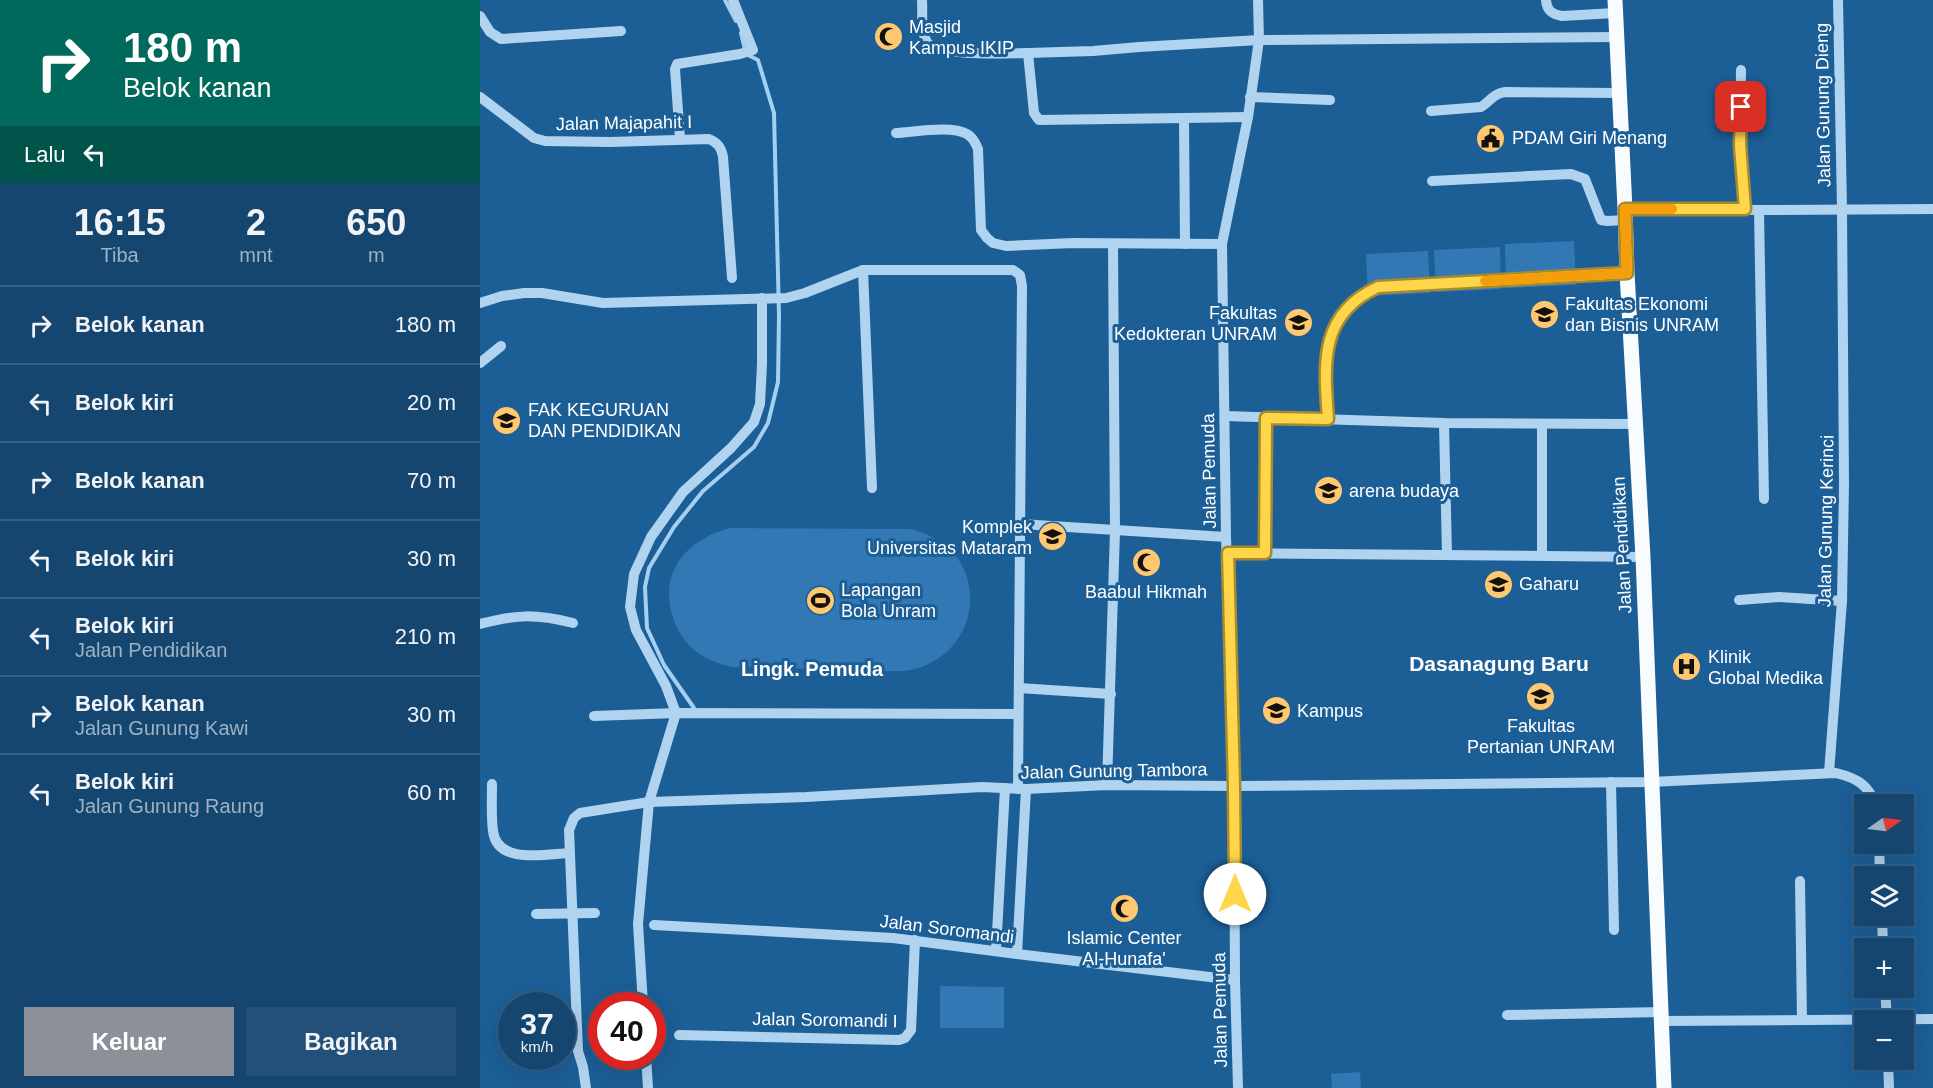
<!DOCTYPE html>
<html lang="id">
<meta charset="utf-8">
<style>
:root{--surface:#154670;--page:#225078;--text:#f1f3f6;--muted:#9db1c3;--line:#345e83;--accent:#8c9099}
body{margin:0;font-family:Helvetica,sans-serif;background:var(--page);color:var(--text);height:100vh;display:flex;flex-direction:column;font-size:22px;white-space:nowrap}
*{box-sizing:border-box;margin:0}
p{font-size:20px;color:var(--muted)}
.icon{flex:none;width:33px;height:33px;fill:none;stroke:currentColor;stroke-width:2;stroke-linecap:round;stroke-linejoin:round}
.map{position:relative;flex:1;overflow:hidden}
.sheet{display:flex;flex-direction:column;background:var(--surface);width:480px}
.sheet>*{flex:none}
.guide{background:#00695c;color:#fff;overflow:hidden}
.needle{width:39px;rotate:76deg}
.tools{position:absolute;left:1374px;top:794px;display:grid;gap:12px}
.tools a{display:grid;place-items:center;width:60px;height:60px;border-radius:0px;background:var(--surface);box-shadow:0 6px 24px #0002,0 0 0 2px var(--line);font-size:30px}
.speed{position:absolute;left:18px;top:992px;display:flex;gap:12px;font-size:30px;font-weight:700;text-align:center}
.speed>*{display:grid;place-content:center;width:78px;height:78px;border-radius:50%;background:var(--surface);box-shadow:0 6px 24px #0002,0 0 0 2px var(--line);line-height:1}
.speed small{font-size:15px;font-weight:400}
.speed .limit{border:9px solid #d22;background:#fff;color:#111}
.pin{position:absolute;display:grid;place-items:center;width:51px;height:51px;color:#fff;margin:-26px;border-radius:12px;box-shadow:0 3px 9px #0006}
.me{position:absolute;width:66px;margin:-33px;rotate:0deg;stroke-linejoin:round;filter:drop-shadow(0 0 4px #0008)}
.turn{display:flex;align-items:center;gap:21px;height:126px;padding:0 24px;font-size:27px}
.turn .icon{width:78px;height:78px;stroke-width:2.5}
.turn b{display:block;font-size:42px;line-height:51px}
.then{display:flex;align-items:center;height:57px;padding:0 24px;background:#0003;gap:12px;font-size:22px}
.eta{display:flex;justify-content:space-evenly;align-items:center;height:102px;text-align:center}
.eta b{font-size:36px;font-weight:800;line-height:42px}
.action{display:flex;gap:12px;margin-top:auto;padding:12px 24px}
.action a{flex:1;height:69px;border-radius:0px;background:var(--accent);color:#fff;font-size:24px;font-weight:800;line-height:69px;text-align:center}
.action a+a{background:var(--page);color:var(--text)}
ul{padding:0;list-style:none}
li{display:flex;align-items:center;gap:18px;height:78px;padding:0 24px;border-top:2px solid var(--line)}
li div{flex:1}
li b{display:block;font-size:22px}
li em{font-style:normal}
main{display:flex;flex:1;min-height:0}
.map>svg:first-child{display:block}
</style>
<main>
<section class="sheet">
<div class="guide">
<div class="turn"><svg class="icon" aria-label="right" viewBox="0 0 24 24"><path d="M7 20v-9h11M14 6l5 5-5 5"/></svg><div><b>180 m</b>Belok kanan</div></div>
<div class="then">Lalu<svg class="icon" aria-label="left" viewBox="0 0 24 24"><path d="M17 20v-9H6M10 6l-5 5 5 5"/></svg></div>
</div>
<div class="eta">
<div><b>16:15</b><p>Tiba</p></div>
<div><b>2</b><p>mnt</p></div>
<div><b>650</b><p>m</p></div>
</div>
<ul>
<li><svg class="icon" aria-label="right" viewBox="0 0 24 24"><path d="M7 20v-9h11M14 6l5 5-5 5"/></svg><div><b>Belok kanan</b></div><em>180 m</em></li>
<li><svg class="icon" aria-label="left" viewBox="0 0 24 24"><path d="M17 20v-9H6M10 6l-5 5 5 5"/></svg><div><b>Belok kiri</b></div><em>20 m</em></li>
<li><svg class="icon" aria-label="right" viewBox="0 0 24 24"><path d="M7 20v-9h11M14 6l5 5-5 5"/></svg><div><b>Belok kanan</b></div><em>70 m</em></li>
<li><svg class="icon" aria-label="left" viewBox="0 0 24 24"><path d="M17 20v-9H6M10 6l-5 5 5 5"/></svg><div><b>Belok kiri</b></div><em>30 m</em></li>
<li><svg class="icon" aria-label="left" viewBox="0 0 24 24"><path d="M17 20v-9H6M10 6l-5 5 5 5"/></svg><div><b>Belok kiri</b><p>Jalan Pendidikan</p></div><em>210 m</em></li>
<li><svg class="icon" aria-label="right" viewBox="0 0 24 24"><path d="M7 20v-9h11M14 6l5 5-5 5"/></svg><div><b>Belok kanan</b><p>Jalan Gunung Kawi</p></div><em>30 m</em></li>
<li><svg class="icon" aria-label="left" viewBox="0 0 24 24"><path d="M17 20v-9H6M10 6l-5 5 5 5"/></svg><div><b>Belok kiri</b><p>Jalan Gunung Raung</p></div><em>60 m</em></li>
</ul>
<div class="action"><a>Keluar</a><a>Bagikan</a></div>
</section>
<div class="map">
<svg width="1453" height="1088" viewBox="0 0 1453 1088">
<rect width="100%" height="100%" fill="#1c5e96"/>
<!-- green -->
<g fill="#3178b4">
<polygon points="1094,241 1096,285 1026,288 1025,244"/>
<polygon points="1020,247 1021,289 956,292 954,250"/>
<polygon points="948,251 950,293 888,296 886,254"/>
<path d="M250 528 431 529C459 537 481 552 488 581 498 623 472 661 431 670 415 673 396 670 380 669 337 669 295 668 252 667 224 661 205 648 194 621 177 574 205 540 250 528Z"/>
<polygon points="460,986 524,987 524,1028 460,1028"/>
<polygon points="880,1072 881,1088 852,1088 851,1074"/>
</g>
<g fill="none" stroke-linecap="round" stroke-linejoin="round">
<!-- stream -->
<g stroke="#a3cff1" stroke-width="4">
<polyline points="245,0 256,21"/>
<polyline points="214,711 214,708 184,665 167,628 165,587 169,568 194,527 223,491 274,447 288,423 298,382 299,316 294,113 278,60 266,54 261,33"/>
</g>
<!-- minor -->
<g stroke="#b0d3ef" stroke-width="10">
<path d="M442 0C443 13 440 31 447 42 456 57 530 53 548 53L554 113 559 120 704 118"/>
<path d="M1066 0C1067 11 1072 14 1082 16L1135 13"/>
<polyline points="0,16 10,32 21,39 141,31"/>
<polyline points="548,53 613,51 659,47 779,40 1136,37"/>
<polyline points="1261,70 1260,145 1265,209"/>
<path d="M0 97 54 138 65 141 130 142 229 139C238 143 241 147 243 157L252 278"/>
<polyline points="770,97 850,100"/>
<path d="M951 111 1001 107C1010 102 1012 94 1025 92L1139 93"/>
<path d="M416 133C434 132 472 125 487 134 493 137 496 144 498 149L501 230 507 238 513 243 526 246 593 243 742 244"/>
<polyline points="200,139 195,69 197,64 260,54 273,50 253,0"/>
<polyline points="952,181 1091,174 1105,179 1121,220 1127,221 1146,220"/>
<polyline points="1145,209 1279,210 1453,209"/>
<polyline points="1279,210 1284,499"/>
<polyline points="705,244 704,118 768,117"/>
<polyline points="383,270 392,488"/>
<polyline points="0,303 22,296 44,293 62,293 123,303 306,298 325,293 383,270 533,270 540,275 542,286 538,789"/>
<polyline points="0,363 21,346"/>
<polyline points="745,416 964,423 1155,424"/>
<path d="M848 419C845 363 839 315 898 287L1147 273"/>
<polyline points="964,423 967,555"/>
<polyline points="540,524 746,537"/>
<polyline points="748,553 1163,557"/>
<polyline points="785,553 786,418"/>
<polyline points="1062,555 1062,424"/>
<polyline points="1259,600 1299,597 1362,601"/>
<path d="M0 624C37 614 56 614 93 623"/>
<polyline points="539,688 631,694"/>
<polyline points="114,716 196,713 538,714"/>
<polyline points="1349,773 1362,601 1364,484 1362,209 1358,0"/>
<polyline points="1131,782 1134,930"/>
<path d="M12 784C12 800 11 816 13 831 17 865 66 854 90 853"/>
<polyline points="627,785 635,531 633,244"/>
<polyline points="1399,843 1400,876"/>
<polyline points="1320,881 1322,1020"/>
<polyline points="56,914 115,913"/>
<polyline points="1402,915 1403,948"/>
<polyline points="174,925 413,938 537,954 755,980"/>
<polyline points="516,951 525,788"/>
<polyline points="537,954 546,789"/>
<polyline points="1405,987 1407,1020"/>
<polyline points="163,1005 158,924 169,802 196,713 186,686 156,630 150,607 154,574 171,537 203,492 251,448 274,422 280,404 282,364 282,298"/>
<polyline points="1027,1015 1182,1012"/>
<polyline points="1182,1021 1453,1019"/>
<polyline points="199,1035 419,1040 425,1038 431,1030 435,940"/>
<polyline points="166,1056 168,1088"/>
<polyline points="1408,1059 1409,1088"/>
<path d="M106 1088 103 1067 98 1051 89 830 94 818 100 813 169 802 326 797 502 787 546 789 627 785 754 786 1171 782 1356 773C1376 778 1388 784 1395 804"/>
<polyline points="758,1088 755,980 754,786 746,537 742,244 768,117 779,40 778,0"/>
</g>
<!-- major -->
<polyline stroke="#f8fcff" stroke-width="15" points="1135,0 1145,209 1147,273 1163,557 1184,1088"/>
</g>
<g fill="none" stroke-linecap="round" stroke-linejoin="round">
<defs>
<path id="route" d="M755 894 754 786 748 553H785L786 418 848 419C844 363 839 314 898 287L1147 273 1145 209H1265L1260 145 1261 107"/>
</defs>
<!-- route casing -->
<use href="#route" stroke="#a68a30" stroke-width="15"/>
<!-- route -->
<use href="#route" stroke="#ffd54a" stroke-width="10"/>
<!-- slow -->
<polyline stroke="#f59e0b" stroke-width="10" points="1005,281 1147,273 1145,209 1192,209"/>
</g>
<!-- icons -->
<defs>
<symbol id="mosque-disc" viewBox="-11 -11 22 22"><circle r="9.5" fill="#ffc76f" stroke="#1c5e96"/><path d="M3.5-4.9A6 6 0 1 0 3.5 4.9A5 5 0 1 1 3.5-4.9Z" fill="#111"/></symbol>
<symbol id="civic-disc" viewBox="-11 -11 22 22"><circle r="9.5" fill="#ffc76f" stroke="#1c5e96"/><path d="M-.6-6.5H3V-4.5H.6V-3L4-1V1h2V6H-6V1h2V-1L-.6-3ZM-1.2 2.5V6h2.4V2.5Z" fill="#111"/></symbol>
<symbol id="university-disc" viewBox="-11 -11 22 22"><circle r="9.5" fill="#ffc76f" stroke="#1c5e96"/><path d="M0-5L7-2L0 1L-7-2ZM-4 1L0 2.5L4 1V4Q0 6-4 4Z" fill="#111"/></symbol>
<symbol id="stadium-disc" viewBox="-11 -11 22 22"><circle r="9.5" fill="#ffc76f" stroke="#1c5e96"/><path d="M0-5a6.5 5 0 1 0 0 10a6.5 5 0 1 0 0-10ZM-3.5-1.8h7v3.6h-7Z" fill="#111"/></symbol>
<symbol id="hospital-disc" viewBox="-11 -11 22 22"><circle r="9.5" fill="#ffc76f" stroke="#1c5e96"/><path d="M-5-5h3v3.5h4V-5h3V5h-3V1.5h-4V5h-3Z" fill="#111"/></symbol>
</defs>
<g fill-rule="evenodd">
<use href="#mosque-disc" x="392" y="20" width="33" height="33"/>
<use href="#civic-disc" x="994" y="122" width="33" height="33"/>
<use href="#university-disc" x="1048" y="298" width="33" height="33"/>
<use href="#university-disc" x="802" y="306" width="33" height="33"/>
<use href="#university-disc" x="10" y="404" width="33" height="33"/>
<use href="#university-disc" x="832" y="474" width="33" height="33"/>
<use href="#university-disc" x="556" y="520" width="33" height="33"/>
<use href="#mosque-disc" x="650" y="546" width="33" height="33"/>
<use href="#university-disc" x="1002" y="568" width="33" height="33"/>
<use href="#stadium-disc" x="324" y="584" width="33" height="33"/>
<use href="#hospital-disc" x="1190" y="650" width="33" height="33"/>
<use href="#university-disc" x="1044" y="680" width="33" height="33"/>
<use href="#university-disc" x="780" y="694" width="33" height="33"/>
<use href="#mosque-disc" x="628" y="892" width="33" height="33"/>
</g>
<g text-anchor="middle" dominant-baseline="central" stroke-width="6" stroke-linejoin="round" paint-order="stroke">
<!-- poi labels -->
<g font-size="18" fill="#fff" stroke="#1c5e96" text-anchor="start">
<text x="429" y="27">Masjid<tspan x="429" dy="21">Kampus IKIP</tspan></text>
<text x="1032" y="138">PDAM Giri Menang</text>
<text x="1085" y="304">Fakultas Ekonomi<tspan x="1085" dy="21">dan Bisnis UNRAM</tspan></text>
<text x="797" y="313" text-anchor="end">Fakultas<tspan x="797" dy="21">Kedokteran UNRAM</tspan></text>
<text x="48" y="410">FAK KEGURUAN<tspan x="48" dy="21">DAN PENDIDIKAN</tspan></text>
<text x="869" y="491">arena budaya</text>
<text x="552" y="527" text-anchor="end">Komplek<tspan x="552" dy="21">Universitas Mataram</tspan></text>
<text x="1039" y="584">Gaharu</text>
<text x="361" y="590">Lapangan<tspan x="361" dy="21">Bola Unram</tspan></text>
<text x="666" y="592" text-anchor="middle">Baabul Hikmah</text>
<text x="1228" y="657">Klinik<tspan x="1228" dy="21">Global Medika</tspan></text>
<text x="817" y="711">Kampus</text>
<text x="1061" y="726" text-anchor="middle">Fakultas<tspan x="1061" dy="21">Pertanian UNRAM</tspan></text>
<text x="644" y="938" text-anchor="middle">Islamic Center<tspan x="644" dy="21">Al-Hunafa'</tspan></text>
</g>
<!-- street labels -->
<g font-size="18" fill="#fff" stroke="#1c5e96">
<text transform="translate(1343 105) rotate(-91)">Jalan Gunung Dieng</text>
<text transform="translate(144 123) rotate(-1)">Jalan Majapahit I</text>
<text transform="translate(729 471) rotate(-91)">Jalan Pemuda</text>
<text transform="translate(1346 521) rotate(-89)">Jalan Gunung Kerinci</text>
<text transform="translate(1142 545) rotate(-93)">Jalan Pendidikan</text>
<text transform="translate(634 771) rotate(-1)">Jalan Gunung Tambora</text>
<text transform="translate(467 929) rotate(7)">Jalan Soromandi</text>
<text transform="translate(740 1010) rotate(-91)">Jalan Pemuda</text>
<text transform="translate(345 1020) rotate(1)">Jalan Soromandi I</text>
</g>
<!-- neighbourhood labels -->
<g font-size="20" font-weight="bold" fill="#fff" stroke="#1c5e96">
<text x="332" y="669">Lingk. Pemuda</text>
</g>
<!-- quarter labels -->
<g font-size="21" font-weight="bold" fill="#fff" stroke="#1c5e96">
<text x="1019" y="663">Dasanagung Baru</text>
</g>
</g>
</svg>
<div class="tools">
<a><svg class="needle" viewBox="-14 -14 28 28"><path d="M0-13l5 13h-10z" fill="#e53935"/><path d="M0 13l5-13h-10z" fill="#9db1c3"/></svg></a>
<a><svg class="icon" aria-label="layers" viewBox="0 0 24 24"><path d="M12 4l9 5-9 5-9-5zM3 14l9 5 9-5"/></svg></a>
<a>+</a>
<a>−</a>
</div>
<div class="speed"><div>37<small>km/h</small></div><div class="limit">40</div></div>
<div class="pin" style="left:1261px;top:107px;background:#d93025"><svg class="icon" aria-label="arrive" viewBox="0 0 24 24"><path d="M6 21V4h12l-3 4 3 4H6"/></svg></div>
<svg class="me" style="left:755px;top:894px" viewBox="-20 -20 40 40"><circle r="19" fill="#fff"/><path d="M0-13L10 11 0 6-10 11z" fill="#ffd54a"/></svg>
</div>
</main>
